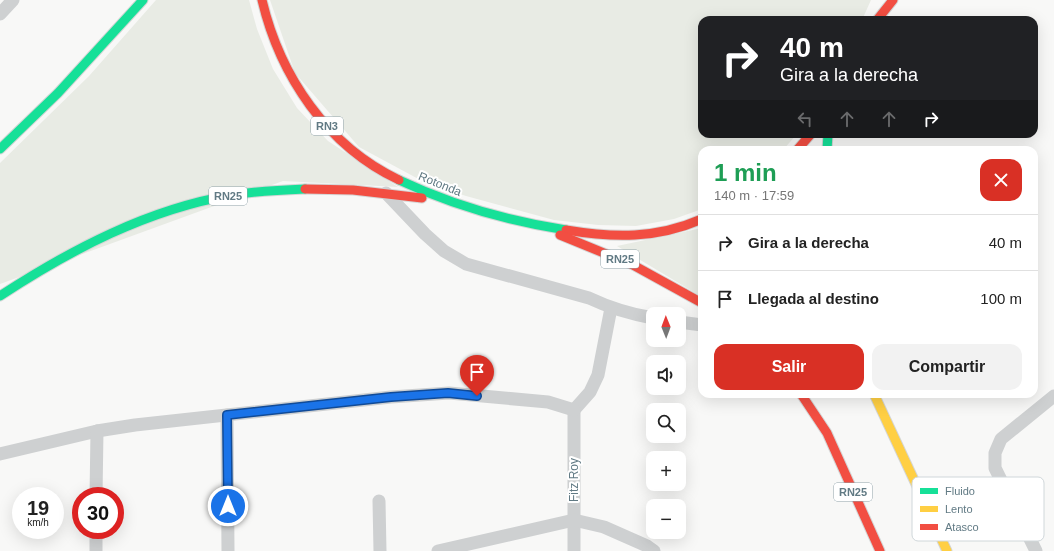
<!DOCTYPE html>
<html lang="es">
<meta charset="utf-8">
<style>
:root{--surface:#fff;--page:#f2f2f2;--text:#222;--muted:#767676;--line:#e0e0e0;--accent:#d93025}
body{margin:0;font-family:Arial,sans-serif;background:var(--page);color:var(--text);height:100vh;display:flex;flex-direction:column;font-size:15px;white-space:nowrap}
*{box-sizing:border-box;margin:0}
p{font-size:13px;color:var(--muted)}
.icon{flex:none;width:22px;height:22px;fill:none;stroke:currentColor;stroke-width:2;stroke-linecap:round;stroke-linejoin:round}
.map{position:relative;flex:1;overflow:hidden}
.side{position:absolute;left:698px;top:146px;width:340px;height:252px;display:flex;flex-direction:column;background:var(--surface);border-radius:12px;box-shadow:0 4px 16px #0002}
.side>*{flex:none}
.hud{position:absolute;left:698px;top:16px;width:340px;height:122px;border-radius:12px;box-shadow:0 4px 16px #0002;background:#202124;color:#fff;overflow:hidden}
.needle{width:26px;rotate:359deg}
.controls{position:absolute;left:646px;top:307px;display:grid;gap:8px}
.controls a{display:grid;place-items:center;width:40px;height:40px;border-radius:8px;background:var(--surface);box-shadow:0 4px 16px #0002;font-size:20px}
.speed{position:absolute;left:12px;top:487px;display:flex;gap:8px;font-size:20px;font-weight:700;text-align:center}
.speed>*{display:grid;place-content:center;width:52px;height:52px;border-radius:50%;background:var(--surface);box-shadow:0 4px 16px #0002;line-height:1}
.speed small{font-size:10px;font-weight:400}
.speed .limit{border:6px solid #d22;background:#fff;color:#111}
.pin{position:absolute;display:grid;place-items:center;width:34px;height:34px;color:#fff;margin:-41px -17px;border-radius:50% 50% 50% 0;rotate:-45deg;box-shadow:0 0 4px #0007}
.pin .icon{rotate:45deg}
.me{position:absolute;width:44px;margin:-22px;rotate:0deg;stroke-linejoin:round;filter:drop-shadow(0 0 3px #0008)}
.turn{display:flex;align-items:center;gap:14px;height:84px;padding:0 16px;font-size:18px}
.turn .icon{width:52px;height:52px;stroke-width:2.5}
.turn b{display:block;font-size:28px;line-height:34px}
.lanes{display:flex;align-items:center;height:38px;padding:0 16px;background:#0003;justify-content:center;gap:20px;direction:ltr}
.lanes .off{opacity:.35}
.round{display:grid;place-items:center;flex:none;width:42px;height:42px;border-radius:12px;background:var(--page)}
.summary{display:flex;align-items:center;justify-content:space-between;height:68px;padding:0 16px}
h1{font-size:24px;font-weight:800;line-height:30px;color:#1e9e55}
.button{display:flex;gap:8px;margin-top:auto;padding:8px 16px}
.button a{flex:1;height:46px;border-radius:12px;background:var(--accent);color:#fff;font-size:16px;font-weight:800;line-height:46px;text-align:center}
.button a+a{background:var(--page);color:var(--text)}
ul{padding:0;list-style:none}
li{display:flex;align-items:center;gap:12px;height:56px;padding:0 16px;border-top:1px solid var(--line)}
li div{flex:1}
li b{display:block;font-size:15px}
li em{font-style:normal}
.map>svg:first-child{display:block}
</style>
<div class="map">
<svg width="1054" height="551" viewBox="0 0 1054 551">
<rect width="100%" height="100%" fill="#f8f8f7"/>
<!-- green -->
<g fill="#e8ebe4">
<polygon points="156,0 249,0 257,29 273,69 297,108 328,141 398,187 283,181 0,284 0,163 89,76"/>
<polygon points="270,0 871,0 862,20 702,20 702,134 797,134 783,150 702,150 702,209 674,219 636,226 598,225 554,220 466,196 424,182 359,147 295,73"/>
<polygon points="702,228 702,297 617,246"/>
</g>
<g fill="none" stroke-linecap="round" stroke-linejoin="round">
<defs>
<g id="fast">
<polyline points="0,149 58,93 143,0"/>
<polyline points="827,150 828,134"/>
<path d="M399 180C452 205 508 221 566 230"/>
<path d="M0 296C70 250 148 209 232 195 256 191 280 190 305 189"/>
</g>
<polyline id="slow" points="874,394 947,551"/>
<g id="jam">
<path d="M262 0C280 76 327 146 399 180"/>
<polyline points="877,20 893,0"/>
<polyline points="797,150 811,134"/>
<polyline points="305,189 353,190 422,198"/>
<path d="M566 230C614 238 656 239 702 219"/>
<polyline points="560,235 633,265 702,303"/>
<polyline points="801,394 827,433 880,551"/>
</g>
</defs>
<!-- fast casing -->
<use href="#fast" stroke="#d4d6d6" stroke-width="11"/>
<!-- slow casing -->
<use href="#slow" stroke="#d4d6d6" stroke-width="11"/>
<!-- jam casing -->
<use href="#jam" stroke="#d4d6d6" stroke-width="11"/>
<!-- street -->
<g stroke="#ced0d1" stroke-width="13">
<polyline points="0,14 13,0"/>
<path d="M386 193 425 234 444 251 466 264 589 298C610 308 630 314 653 318"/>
<polyline points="679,322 702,325"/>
<polyline points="574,410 574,551"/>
<polyline points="574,410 590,392 598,375 611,308"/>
<polyline points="227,415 228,551"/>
<polyline points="0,454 97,431 135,425 391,397 449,393 548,402 574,410"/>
<polyline points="96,496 97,431"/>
<polyline points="379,501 380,551"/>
<polyline points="96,551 96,530"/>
<polyline points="438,551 574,520 604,527 647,546 654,551"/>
<polyline points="1036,551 995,468 995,453 1001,439 1054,396"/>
</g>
<!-- fast -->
<use href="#fast" stroke="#16e098" stroke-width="9"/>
<!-- slow -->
<use href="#slow" stroke="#ffcf43" stroke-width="9"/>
<!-- jam -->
<use href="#jam" stroke="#f24e42" stroke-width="9"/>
</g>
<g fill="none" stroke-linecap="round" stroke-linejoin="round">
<defs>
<polyline id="route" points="228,506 227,415 391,397 448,393 477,396"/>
</defs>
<!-- route casing -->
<use href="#route" stroke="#114b97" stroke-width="10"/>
<!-- route -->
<use href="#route" stroke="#1a73e8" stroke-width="7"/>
</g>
<g text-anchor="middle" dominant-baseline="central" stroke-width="4" stroke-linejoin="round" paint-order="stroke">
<!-- shield labels -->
<g fill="#fff" stroke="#90a2a9" stroke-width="1">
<rect x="311" y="117" width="32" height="18" rx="3"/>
<rect x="209" y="187" width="38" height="18" rx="3"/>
<rect x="601" y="250" width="38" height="18" rx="3"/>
<rect x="834" y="483" width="38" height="18" rx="3"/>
</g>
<g font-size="11" font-weight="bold" fill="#617a84">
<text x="327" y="126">RN3</text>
<text x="228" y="196">RN25</text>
<text x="620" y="259">RN25</text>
<text x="853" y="492">RN25</text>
</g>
<!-- street labels -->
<g font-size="12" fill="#617a84" stroke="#fff">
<text transform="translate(440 184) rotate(22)">Rotonda</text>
<text transform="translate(574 480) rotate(-90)">Fitz Roy</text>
</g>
</g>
<!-- legend -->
<rect x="912" y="477" width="132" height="64" rx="6" fill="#fff" stroke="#d0d7da" stroke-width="1"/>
<rect x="920" y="488" width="18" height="6" fill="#16e098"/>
<rect x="920" y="506" width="18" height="6" fill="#ffcf43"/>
<rect x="920" y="524" width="18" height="6" fill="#f24e42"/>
<g font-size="11" fill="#617a84">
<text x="945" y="495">Fluido</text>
<text x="945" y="513">Lento</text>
<text x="945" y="531">Atasco</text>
</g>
</svg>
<div class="controls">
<a><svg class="needle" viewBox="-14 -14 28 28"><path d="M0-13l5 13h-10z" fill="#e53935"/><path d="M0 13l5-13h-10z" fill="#767676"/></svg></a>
<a><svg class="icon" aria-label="sound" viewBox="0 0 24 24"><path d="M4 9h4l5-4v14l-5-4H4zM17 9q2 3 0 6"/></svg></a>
<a><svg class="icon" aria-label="search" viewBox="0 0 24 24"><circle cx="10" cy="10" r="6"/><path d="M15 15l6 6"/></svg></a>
<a>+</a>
<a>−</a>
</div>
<div class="speed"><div>19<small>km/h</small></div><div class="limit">30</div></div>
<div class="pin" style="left:477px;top:396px;background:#d93025"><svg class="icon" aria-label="arrive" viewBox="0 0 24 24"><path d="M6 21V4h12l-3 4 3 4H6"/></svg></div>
<svg class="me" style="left:228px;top:506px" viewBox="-20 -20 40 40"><circle r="17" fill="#1a73e8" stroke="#fff" stroke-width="3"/><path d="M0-11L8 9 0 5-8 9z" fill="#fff"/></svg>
<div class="hud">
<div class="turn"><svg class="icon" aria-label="right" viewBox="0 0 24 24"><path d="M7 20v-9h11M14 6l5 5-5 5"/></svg><div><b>40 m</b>Gira a la derecha</div></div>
<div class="lanes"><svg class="icon off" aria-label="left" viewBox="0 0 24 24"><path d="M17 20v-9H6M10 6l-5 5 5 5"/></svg><svg class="icon off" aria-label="ahead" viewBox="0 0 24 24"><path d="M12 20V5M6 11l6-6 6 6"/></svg><svg class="icon off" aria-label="ahead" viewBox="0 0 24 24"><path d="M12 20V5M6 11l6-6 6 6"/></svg><svg class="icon" aria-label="right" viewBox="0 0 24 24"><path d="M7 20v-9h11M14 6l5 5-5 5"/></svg></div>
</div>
<section class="side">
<div class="summary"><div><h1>1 min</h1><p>140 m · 17:59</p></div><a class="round" style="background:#d93025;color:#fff"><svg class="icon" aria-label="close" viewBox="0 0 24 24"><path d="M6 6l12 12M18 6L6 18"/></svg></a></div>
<ul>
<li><svg class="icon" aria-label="right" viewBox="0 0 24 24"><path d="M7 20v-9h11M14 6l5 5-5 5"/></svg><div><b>Gira a la derecha</b></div><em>40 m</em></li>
<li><svg class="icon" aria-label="arrive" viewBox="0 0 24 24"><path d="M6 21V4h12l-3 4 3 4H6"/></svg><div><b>Llegada al destino</b></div><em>100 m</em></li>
</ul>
<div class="button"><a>Salir</a><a>Compartir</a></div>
</section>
</div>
